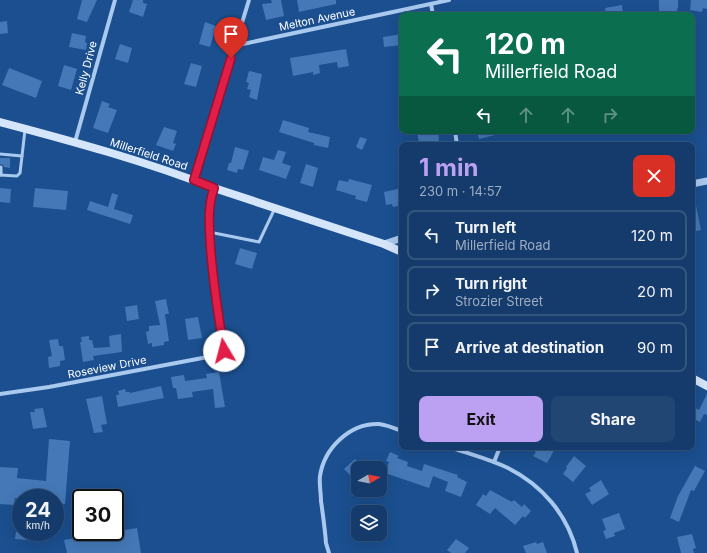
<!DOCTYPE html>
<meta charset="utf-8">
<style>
:root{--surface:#143b6b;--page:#214673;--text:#f1f3f6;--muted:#9dadc1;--line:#33557e;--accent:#bca0f2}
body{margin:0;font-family:Inter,sans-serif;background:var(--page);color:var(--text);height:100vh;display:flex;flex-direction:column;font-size:15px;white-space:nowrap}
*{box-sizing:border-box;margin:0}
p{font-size:13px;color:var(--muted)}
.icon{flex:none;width:22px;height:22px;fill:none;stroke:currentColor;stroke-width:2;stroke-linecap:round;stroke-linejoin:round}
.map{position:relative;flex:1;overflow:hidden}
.panel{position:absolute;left:399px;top:142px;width:296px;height:308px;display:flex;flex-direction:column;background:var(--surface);border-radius:8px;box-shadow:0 4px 16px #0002,0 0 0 1px var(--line)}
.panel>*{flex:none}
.top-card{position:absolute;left:399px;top:12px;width:296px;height:122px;border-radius:8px;box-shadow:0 4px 16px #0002,0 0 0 1px var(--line);background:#0b6e4f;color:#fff;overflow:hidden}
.needle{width:26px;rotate:80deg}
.tools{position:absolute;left:351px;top:461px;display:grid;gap:8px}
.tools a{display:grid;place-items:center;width:36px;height:36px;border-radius:8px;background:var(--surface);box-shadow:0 4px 16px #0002,0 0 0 1px var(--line);font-size:20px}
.speed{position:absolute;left:12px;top:489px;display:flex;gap:8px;font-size:20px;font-weight:700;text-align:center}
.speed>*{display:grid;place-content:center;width:52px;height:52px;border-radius:50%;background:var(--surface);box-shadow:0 4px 16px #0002,0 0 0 1px var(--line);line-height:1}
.speed small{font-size:10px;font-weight:400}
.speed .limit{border:2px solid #111;border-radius:6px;background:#fff;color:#111}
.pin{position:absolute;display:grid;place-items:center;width:34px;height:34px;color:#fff;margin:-41px -17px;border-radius:50% 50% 50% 0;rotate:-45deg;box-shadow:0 0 4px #0007}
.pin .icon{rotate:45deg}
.me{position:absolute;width:44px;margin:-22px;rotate:352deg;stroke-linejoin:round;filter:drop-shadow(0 0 3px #0008)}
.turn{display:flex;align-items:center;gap:14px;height:84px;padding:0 20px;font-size:18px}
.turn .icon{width:52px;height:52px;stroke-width:2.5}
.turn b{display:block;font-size:28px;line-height:34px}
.lanes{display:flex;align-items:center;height:38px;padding:0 20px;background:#0003;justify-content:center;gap:20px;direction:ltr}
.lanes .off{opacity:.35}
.round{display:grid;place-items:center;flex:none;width:42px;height:42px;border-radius:8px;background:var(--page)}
.summary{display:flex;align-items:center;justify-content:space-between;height:68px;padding:0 20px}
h1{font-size:24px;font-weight:700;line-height:30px;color:var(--accent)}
.button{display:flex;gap:8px;margin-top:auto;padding:8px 20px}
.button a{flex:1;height:46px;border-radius:8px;background:var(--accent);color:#111;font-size:16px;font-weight:700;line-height:46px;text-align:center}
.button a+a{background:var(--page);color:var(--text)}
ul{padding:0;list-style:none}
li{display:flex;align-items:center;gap:12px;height:50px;margin:0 8px 6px;padding:0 12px;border:2px solid var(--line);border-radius:8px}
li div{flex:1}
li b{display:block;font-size:15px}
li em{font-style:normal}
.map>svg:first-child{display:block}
</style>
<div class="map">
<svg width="707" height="553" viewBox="0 0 707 553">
<rect width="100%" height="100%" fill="#1b4f8f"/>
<!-- building -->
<g fill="#4478b7">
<polygon points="82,0 97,0 87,22 77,19"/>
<polygon points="133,0 143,0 143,3 147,4 143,17 129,12"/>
<polygon points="271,0 281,0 284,16 266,20 262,4 272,3"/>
<polygon points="297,0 336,0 336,4 299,12"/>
<polygon points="659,0 678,0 678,9 677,8 677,12 659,13"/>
<polygon points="691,0 707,0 707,9 703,8 702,12 690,10"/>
<polygon points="622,5 623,15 606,15 605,8"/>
<polygon points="7,21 8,33 0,34 0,22"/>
<polygon points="205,22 216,26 210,47 199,44"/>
<polygon points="72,33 86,36 85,42 87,43 86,50 69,47"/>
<polygon points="402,34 402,45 384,47 383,37"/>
<polygon points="120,44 132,48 128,63 115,59"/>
<polygon points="346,49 349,66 338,68 337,62 319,65 320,73 313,75 313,72 293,76 290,58"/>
<polygon points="191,63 202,66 196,87 184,84"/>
<polygon points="64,65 77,69 71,90 58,86"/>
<polygon points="9,68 42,81 36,98 2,85"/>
<polygon points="249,71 262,74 257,100 249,97 251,90 247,89 249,83 246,82"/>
<polygon points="102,101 110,104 108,107 117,110 108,133 93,128"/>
<polygon points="283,120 309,128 308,132 330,137 328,148 314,145 314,143 279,132"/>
<polygon points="164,127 177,131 173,143 176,144 173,151 156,145"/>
<polygon points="417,131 429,131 429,132 438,131 439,141 419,144"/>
<polygon points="477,131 499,131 499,134 479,139"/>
<polygon points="360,137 367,139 362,150 356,147"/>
<polygon points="235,147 249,151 243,170 238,169 237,173 227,170 229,163 231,163"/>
<polygon points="278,150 286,152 282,163 291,166 286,179 259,170 263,157 274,160"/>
<polygon points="0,158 10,158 10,168 4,167 3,165 0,164"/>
<polygon points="306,164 318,168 313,187 300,183"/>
<polygon points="349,179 372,185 367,202 355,199 356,196 336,190 339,180 348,182"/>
<polygon points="0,188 11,189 10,203 0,202"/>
<polygon points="35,188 68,191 66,210 33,207"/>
<polygon points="402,188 402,205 393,207 392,204 386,205 384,192"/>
<polygon points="112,193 118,195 114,209 133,215 130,224 87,210 90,201 108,207"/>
<polygon points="695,201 701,230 692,232 692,202"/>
<polygon points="240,248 257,253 252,269 235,264"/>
<polygon points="166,299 169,314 165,314 169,341 164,342 164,345 152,347 152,343 148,344 146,332 149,331 149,326 160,325 155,301"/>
<polygon points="137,305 139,319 127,321 125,307"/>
<polygon points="198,317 202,338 188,340 185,319"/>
<polygon points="121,334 122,352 93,356 94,360 83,362 80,342 82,342 81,337 89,336 89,340 92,340 94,348 110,347 109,336"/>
<polygon points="58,339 59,346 63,346 65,360 60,361 60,366 49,368 48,357 52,356 49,340"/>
<polygon points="219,372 225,407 215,408 213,389 192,392 193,397 178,399 176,388 173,388 171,377 184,375 185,381 207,378 206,374"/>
<polygon points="161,386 164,398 118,407 116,395 119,395 118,391 125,389 126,392 130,392 130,393"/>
<polygon points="707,394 707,415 704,414 700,422 692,418 692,406 699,410"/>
<polygon points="102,396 107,424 101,425 103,432 94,433 86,399"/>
<polygon points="43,408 47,427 33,429 30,412 35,412 34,409"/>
<polygon points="49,439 70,441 65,504 55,503 55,498 15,498 14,505 0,504 0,467 18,468 17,478 46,481"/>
<polygon points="527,447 556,447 547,463 533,456 536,452"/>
<polygon points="390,452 399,456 397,458 408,462 407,466 422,471 424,464 458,475 457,477 467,482 461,497 445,491 448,482 433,476 429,488 385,473 389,462 386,461"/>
<polygon points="574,456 586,466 573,482 563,474 567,468 566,467"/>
<polygon points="355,459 365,468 358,468 358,479 353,474 351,476 344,469"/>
<polygon points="695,466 705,471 694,491 691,490 679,522 670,518 678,496"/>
<polygon points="601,480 609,494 592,505 585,494 591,491 589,488"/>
<polygon points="490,490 512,502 514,500 522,507 524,504 531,511 525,518 523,516 515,525 495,508 490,514 476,505 483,494 486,496"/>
<polygon points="619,513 625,529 614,533 615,536 606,539 603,531 606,530 602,519"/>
<polygon points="137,528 141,553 67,553 64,540"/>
<polygon points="16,532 29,532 28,540 15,539"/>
<polygon points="692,534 696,548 693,549 694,553 681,553 677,537"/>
<polygon points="456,539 469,548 465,553 451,553 447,550"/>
<polygon points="536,542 537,544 543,542 547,553 526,553 523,546"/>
</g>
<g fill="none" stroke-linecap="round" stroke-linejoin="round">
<!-- service -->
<g stroke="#a9c9ee" stroke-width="3">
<polyline points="0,154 22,156"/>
<polyline points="0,175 17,176 20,173 25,130"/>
<polyline points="1,175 1,167"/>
<polyline points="209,232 259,242 275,208"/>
</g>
<!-- minor -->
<g stroke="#a9c9ee" stroke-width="4">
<polyline points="431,4 433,15"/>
<polyline points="236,42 243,44 449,0"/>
<polyline points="455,131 457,145"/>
<polyline points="75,142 115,0"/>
<polyline points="194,180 249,0"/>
<path d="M0 394 49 387 213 356 223 351C218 313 211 275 210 237 209 220 208 204 214 188"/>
<path d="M450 447C469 454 490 459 508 468 542 485 568 515 577 553"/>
<polyline points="494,462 500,447"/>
<path d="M329 553 326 543C325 529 323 515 321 501 321 493 319 484 320 476 324 449 349 423 379 424 387 425 394 428 402 431"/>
</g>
<!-- tertiary -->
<g stroke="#a9c9ee" stroke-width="7">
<polyline points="692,184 707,181"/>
<polyline points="384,244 402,238"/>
</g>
<!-- secondary -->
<g stroke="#d6e6fa" stroke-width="8">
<path d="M0 122C72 141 145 161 214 188L384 244 402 252"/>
<polyline points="692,378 707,386"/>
</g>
</g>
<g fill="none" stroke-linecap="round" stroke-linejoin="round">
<defs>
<path id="route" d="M224 351C218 314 212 277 210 240 209 222 208 205 214 188L194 180 231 58"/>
</defs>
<!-- route casing -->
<use href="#route" stroke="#92132f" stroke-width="10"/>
<!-- route -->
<use href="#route" stroke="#e11d48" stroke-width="7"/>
</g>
<g text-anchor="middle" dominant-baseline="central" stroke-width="3" stroke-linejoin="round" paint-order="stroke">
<!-- street labels -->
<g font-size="11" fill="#fff" stroke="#1b4f8f">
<text transform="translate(317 19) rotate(-12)">Melton Avenue</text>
<text transform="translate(86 68) rotate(-75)">Kelly Drive</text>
<text transform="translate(149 154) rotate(18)">Millerfield Road</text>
<text transform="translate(107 367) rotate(-11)">Roseview Drive</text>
</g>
</g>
</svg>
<div class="tools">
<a><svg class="needle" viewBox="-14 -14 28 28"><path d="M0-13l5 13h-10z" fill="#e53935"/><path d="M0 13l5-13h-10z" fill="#9dadc1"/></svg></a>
<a><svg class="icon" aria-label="layers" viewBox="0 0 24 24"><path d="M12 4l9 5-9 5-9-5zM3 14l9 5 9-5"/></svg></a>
</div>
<div class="speed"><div>24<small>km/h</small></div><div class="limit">30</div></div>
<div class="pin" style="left:231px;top:58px;background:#d93025"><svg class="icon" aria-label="arrive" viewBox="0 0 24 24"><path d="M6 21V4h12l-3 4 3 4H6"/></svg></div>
<svg class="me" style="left:224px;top:351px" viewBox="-20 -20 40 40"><circle r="19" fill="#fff"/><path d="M0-13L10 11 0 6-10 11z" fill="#e11d48"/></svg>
<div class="top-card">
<div class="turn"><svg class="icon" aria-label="left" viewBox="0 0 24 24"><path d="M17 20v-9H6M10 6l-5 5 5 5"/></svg><div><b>120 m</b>Millerfield Road</div></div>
<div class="lanes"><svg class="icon" aria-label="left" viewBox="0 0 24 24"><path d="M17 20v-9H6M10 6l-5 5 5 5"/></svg><svg class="icon off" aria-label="ahead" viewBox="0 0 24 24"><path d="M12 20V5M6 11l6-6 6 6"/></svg><svg class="icon off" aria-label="ahead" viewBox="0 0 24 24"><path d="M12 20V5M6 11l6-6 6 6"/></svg><svg class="icon off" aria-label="right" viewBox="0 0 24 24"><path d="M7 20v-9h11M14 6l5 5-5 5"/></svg></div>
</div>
<section class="panel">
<div class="summary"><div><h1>1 min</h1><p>230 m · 14:57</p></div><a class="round" style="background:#d93025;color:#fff"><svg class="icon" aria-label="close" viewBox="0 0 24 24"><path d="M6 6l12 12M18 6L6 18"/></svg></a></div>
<ul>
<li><svg class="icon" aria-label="left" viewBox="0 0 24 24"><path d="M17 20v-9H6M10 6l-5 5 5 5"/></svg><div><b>Turn left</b><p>Millerfield Road</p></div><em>120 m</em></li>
<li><svg class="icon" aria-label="right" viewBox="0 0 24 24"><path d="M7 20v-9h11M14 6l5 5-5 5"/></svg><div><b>Turn right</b><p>Strozier Street</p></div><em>20 m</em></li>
<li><svg class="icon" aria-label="arrive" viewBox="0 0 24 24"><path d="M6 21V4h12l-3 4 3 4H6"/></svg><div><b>Arrive at destination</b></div><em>90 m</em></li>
</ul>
<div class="button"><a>Exit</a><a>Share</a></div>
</section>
</div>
